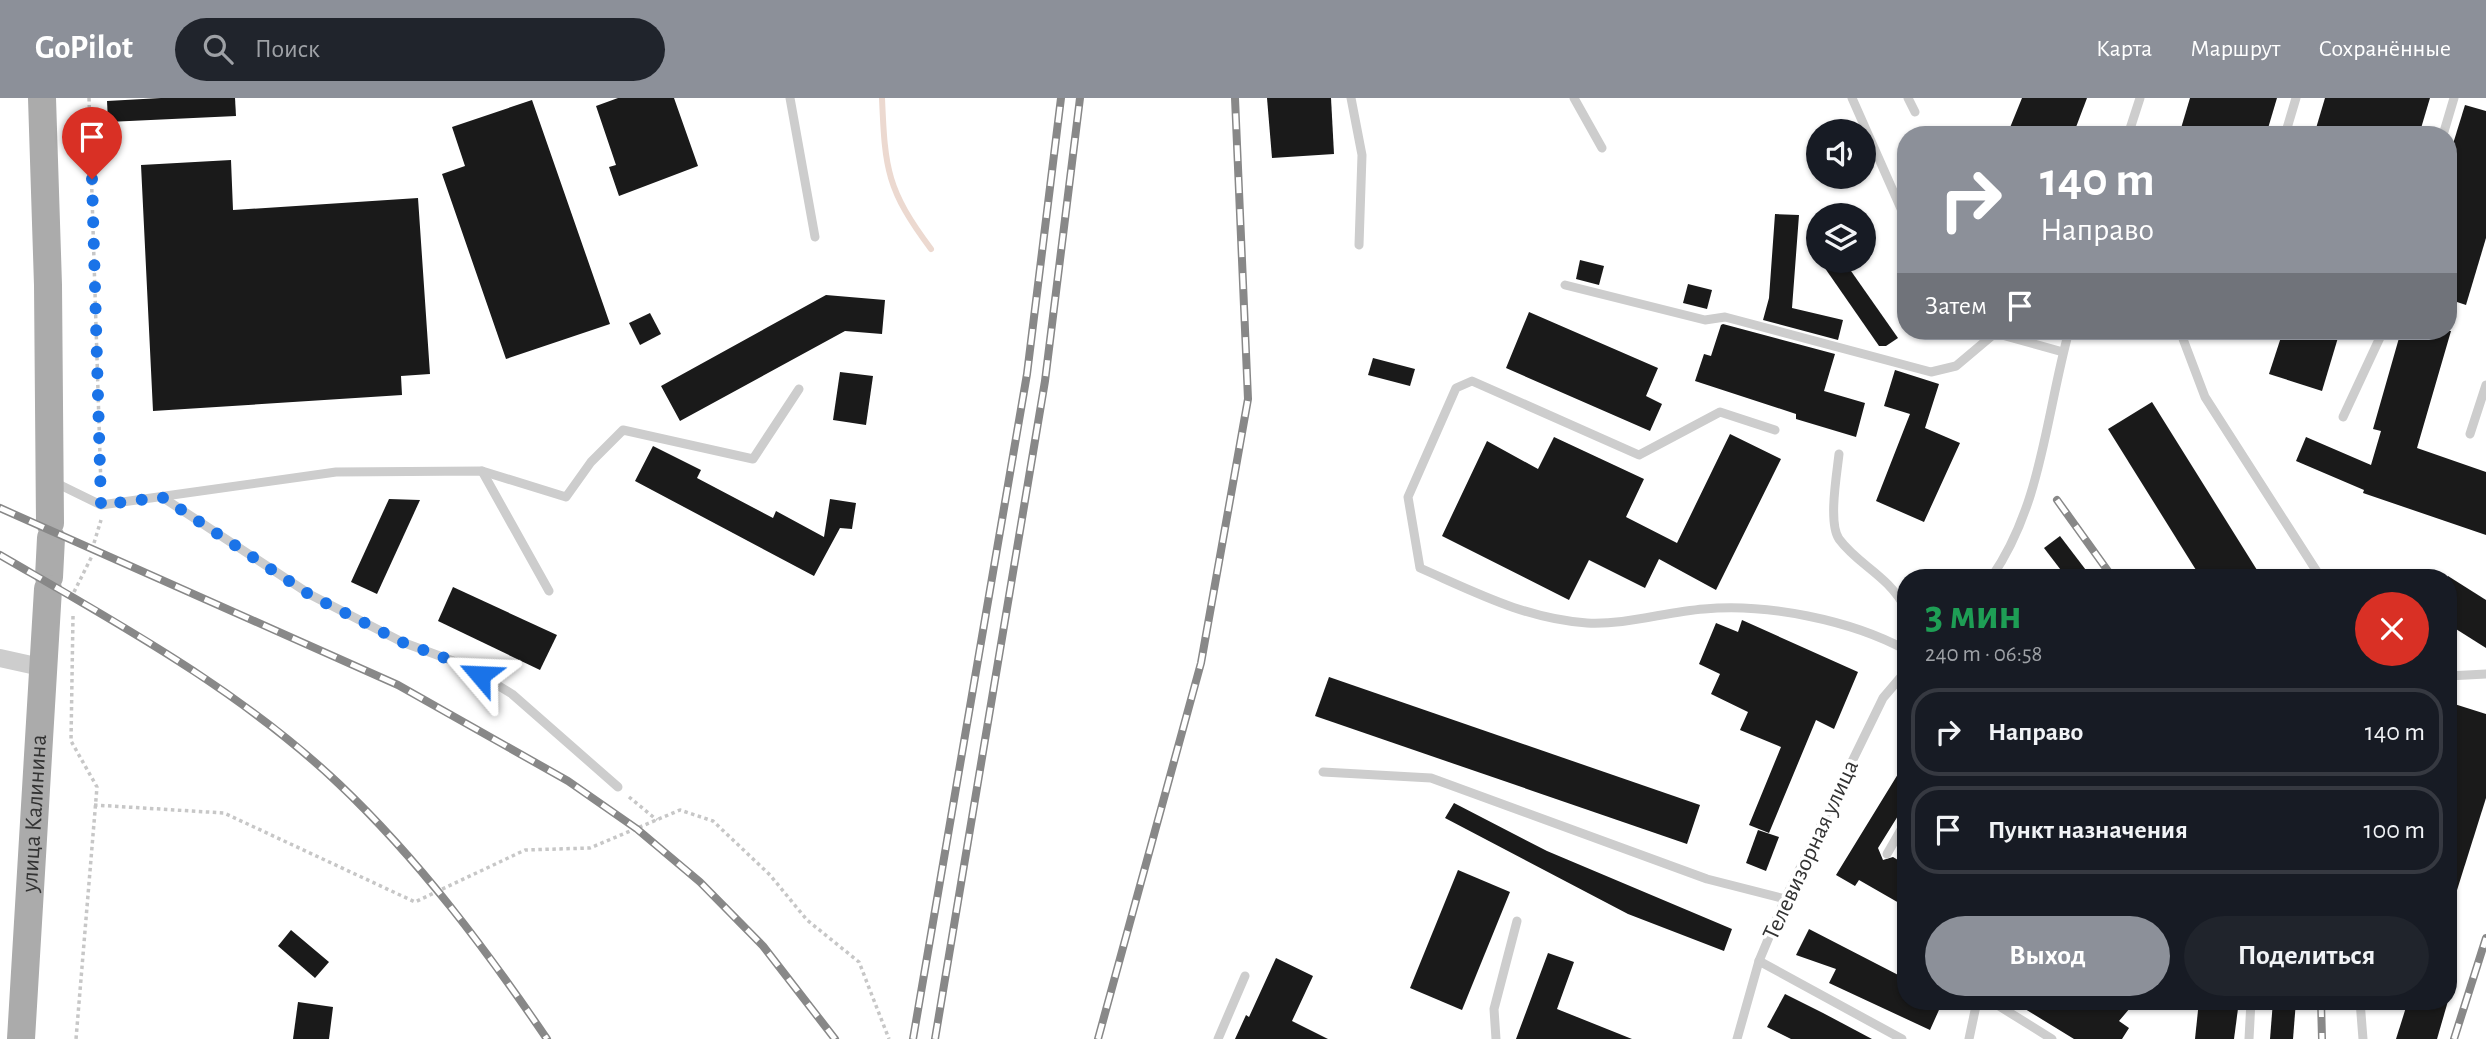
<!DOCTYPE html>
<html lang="ru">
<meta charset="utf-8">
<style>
:root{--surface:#171b24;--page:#20242c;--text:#f1f3f6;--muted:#9ea1a6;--line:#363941;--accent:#8c9099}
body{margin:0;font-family:"Alegreya Sans",sans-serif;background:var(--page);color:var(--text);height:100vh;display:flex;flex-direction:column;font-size:26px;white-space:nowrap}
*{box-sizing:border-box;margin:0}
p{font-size:23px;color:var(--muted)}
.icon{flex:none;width:38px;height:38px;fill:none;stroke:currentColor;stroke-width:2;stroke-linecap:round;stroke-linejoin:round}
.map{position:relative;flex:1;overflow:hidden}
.panel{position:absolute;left:1897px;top:471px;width:560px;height:441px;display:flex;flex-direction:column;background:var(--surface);border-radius:28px;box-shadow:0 2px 5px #0004}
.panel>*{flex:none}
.guide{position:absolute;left:1897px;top:28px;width:560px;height:214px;border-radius:28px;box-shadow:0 2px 5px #0004;background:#8c9099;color:#fff;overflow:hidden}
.tools{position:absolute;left:1806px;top:21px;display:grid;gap:14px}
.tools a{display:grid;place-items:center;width:70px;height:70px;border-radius:50%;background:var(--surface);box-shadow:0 2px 5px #0004;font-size:35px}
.pin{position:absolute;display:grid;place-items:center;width:60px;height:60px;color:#fff;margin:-72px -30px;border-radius:50% 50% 50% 0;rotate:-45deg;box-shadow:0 0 7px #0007}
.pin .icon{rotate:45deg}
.me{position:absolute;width:77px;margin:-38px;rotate:296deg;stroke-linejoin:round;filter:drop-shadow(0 0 5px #0008)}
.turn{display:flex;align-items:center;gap:24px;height:147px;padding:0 28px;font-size:32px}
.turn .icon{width:91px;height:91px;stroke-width:2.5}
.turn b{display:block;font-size:49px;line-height:60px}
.then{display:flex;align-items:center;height:66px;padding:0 28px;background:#0003;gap:14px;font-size:26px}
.round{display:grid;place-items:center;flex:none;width:74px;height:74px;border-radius:37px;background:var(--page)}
.summary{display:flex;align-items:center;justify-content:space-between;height:119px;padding:0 28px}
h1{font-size:42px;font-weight:600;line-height:52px;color:#1e9e55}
.primary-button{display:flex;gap:14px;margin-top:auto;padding:14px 28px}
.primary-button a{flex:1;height:80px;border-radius:42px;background:var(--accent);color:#fff;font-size:28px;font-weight:600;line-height:80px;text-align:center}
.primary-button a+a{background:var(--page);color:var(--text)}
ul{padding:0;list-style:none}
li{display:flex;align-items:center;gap:21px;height:88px;margin:0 14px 10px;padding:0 14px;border:4px solid var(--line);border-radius:28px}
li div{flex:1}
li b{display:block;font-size:26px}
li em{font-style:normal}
header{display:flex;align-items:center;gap:42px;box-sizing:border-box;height:98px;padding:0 35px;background:var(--accent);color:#fff}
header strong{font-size:33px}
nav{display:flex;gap:38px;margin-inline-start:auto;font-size:24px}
.search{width:490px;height:63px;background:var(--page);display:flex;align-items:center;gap:18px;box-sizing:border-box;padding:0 24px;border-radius:38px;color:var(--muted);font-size:26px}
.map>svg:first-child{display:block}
</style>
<header>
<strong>GoPilot</strong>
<div class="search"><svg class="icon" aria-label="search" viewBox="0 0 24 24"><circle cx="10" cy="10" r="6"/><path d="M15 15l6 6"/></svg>Поиск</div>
<nav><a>Карта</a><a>Маршрут</a><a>Сохранённые</a></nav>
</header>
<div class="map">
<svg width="2486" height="941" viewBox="0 0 2486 941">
<rect width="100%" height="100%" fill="#fff"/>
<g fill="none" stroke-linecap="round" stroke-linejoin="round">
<!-- stream -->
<path stroke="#ecd9d0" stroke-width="6" d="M882 0C885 72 887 92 931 151"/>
</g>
<!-- building -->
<g fill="#1a1a1a">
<polygon points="161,0 235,0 236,18 108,24 107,3"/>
<polygon points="618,0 674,0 698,68 619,98 609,69 616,67 596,8"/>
<polygon points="1267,0 1331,0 1334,56 1272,60"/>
<polygon points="2022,0 2087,0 2073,37 2007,37"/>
<polygon points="2190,0 2277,0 2266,37 2179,37"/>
<polygon points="2325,0 2430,0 2419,37 2314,37"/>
<polygon points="532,2 610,226 506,261 442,76 465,68 452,29"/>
<polygon points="2465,7 2486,13 2486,140 2466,207 2448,201 2448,62"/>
<polygon points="231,62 233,112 418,100 430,276 401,278 402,297 153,313 141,67"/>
<polygon points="1775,116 1799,117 1792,210 1843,222 1838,242 1763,222 1769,200"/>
<polygon points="1580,162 1604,168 1599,187 1576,181"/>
<polygon points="1820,163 1844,163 1898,240 1886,248 1879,248"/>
<polygon points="1688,186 1712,192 1707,211 1683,205"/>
<polygon points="826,197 885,202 882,236 845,233 680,323 661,288"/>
<polygon points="1529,214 1658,270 1646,298 1662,306 1650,333 1506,270"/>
<polygon points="650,215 661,236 640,247 629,225"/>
<polygon points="1723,226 1835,256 1824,293 1865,305 1856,339 1796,321 1796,316 1695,283 1704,256 1711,258 1721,227"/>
<polygon points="2283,233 2340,233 2322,293 2269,276"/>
<polygon points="2401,233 2451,233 2417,350 2486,374 2486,437 2363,395 2364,392 2296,363 2306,339 2371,367 2381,333 2373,331"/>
<polygon points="1373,260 1415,271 1410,288 1368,277"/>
<polygon points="1895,272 1939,286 1925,330 1960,345 1924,424 1876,403 1910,316 1884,308"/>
<polygon points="840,274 873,278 866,327 833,322"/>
<polygon points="2152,304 2262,480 2201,480 2108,331"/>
<polygon points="1730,336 1781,361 1716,492 1659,461 1645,490 1589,462 1569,502 1442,438 1487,343 1538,371 1554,339 1644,381 1626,419 1677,445"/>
<polygon points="653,348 701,372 697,380 773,420 776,413 824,439 830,401 856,405 852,431 840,430 814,478 635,383"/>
<polygon points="389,401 420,402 377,496 351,484"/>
<polygon points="2060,438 2092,480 2067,480 2044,450"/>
<polygon points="2448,478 2486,502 2486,550 2448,526"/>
<polygon points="453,489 557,537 540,572 438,523"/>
<polygon points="1742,522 1858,574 1834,631 1816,622 1769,735 1749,727 1781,649 1740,632 1748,614 1711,596 1720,576 1699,566 1716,525 1738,534"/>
<polygon points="1329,579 1700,707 1687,746 1315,618"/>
<polygon points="2448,604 2486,616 2486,700 2452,808 2448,808"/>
<polygon points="1906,663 1906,705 1878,750 1883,762 1893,759 1906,767 1906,809 1859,782 1855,788 1836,777"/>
<polygon points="1454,705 1547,753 1732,831 1724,853 1628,816 1445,720"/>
<polygon points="1758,732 1779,739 1766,773 1746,765"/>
<polygon points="1458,772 1510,794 1462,912 1410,890"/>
<polygon points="1809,831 1906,881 1906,903 1943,903 1930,932 1829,885 1836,871 1796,857"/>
<polygon points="291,832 329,864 315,880 278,848"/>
<polygon points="1548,855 1574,864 1557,911 1632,941 1516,941"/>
<polygon points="1276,860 1313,878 1292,923 1328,941 1235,941 1246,917 1249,919"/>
<polygon points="1785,896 1823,915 1872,941 1791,941 1767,929"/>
<polygon points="2012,903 2136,903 2119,923 2129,930 2122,941 2074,941"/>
<polygon points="2199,903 2239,903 2234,941 2195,941"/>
<polygon points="2273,903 2296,903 2293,941 2270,941"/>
<polygon points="2408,903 2448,903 2437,941 2396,941"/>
<polygon points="298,904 333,909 329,941 293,941"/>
</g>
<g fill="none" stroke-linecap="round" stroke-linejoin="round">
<!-- path -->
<g stroke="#c7c7c7" stroke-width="3.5" stroke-dasharray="3.5 3.5" stroke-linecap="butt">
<polyline points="89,0 101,390"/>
<polyline points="94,445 101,422"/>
<polyline points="74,494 92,458"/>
<polyline points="73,518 71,643 97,689 76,941"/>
<polyline points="629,699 657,722"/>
<polyline points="94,707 224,715 415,804 525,752 590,750 680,712 713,723 770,777 807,822 859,864 889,941"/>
</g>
<!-- lane -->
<g stroke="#cdcdcd" stroke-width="9">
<polyline points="790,0 815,139"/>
<polyline points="1351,0 1362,57 1359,147"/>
<polyline points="1574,0 1602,50"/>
<polyline points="1852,0 1906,122"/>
<polyline points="1908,0 1915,14"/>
<polyline points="2128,37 2140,0"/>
<polyline points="2285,37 2296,0"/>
<polyline points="2443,37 2454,0"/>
<polyline points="1565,187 1705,222 1725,219 1931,274 1956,268 1994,236"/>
<polyline points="2180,233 2205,299 2321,480"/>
<polyline points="1991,234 2063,254"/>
<polyline points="2343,319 2383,233"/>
<path d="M1775 332 1720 314 1639 357 1472 283 1456 290 1408 399 1420 470C1475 494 1526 521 1587 525 1626 527 1665 514 1704 511 1766 505 1851 522 1906 552"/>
<polyline points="2470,336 2486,287"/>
<path d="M1839 356C1837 375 1828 425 1839 441 1859 468 1887 476 1906 511"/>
<polyline points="482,373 549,493"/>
<polyline points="54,384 101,407 336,374 482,373 566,399 591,364 623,332 753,361 799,291"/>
<polyline points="162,399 311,497 402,544 464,567 512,596 618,689"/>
<path d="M1991 480C2042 407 2046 316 2069 233"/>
<polyline points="2448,578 2486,576"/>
<polyline points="1323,674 1431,680 1707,781 1785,801"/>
<polyline points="1887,756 1906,723"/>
<polyline points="1759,863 1902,941"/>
<polyline points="1991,903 2052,941"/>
<polyline points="2360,903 2363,941"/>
<polyline points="1218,941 1245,878"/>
<polyline points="1496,941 1494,911 1517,823"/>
<polyline points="1737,941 1759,863 1785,801 1883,600 1906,573"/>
<polyline points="1969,941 1977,903"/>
<polyline points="2249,941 2251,903"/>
</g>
<!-- street -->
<polyline stroke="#cdcdcd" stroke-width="18" points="0,560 45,570"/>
<!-- primary -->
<g stroke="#ababab" stroke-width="28">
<polyline points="42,0 48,187 50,425"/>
<polyline points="49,479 51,440"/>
<path id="s1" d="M21 941 48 491"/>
</g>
<defs>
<g id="rail">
<polyline points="2057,402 2113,480"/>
<polyline points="0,410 398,587 568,683 637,731 700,784 763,848 835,941"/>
<path d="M0 457C117 525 240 592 339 686 419 762 485 850 547 941"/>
<polyline points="2321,903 2322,941"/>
<polyline points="913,941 1027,276 1061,0"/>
<polyline points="935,941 1045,283 1080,0"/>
<polyline points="1098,941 1201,565 1248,301 1235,0"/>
<polyline points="2454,941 2486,840"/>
</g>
</defs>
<!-- rail casing -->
<use href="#rail" stroke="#888" stroke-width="8"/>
<!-- rail -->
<use href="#rail" stroke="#fff" stroke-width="5" stroke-dasharray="16" stroke-linecap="butt"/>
</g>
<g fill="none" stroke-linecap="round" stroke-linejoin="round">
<!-- route -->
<polyline stroke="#1a73e8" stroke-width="12" stroke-dasharray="0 21.6" points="92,81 101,407 162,399 310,497 402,544 464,567 480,577"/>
</g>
<g text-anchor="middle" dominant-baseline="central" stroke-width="7" stroke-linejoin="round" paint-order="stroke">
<!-- street labels -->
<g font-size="24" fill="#333" stroke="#fff">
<text stroke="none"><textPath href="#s1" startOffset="226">улица Калинина</textPath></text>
<text transform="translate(1811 752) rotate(-65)">Телевизорная улица</text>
</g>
</g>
</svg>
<div class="tools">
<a><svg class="icon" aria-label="sound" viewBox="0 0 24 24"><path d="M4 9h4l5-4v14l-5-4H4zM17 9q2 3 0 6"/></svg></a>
<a><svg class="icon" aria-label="layers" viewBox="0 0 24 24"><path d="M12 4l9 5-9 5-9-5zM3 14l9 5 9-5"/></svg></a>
</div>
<div class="pin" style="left:92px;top:81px;background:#d93025"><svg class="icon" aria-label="arrive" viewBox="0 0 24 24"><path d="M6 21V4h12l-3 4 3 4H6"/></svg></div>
<svg class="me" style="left:480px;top:577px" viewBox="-20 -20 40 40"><path d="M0-17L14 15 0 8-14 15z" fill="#1a73e8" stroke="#fff" stroke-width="4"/></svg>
<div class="guide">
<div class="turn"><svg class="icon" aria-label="right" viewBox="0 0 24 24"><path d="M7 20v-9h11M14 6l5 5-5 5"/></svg><div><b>140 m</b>Направо</div></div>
<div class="then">Затем<svg class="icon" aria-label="arrive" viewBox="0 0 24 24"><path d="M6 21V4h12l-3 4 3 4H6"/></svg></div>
</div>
<section class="panel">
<div class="summary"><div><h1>3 мин</h1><p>240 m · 06:58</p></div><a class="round" style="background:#d93025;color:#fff"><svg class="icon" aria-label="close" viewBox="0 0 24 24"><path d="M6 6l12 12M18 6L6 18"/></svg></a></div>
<ul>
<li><svg class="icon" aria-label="right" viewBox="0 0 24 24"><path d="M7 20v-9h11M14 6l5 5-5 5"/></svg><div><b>Направо</b></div><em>140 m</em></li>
<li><svg class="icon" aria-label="arrive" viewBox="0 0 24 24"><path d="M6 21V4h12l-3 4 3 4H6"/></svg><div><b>Пункт назначения</b></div><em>100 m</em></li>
</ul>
<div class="primary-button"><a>Выход</a><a>Поделиться</a></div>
</section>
</div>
